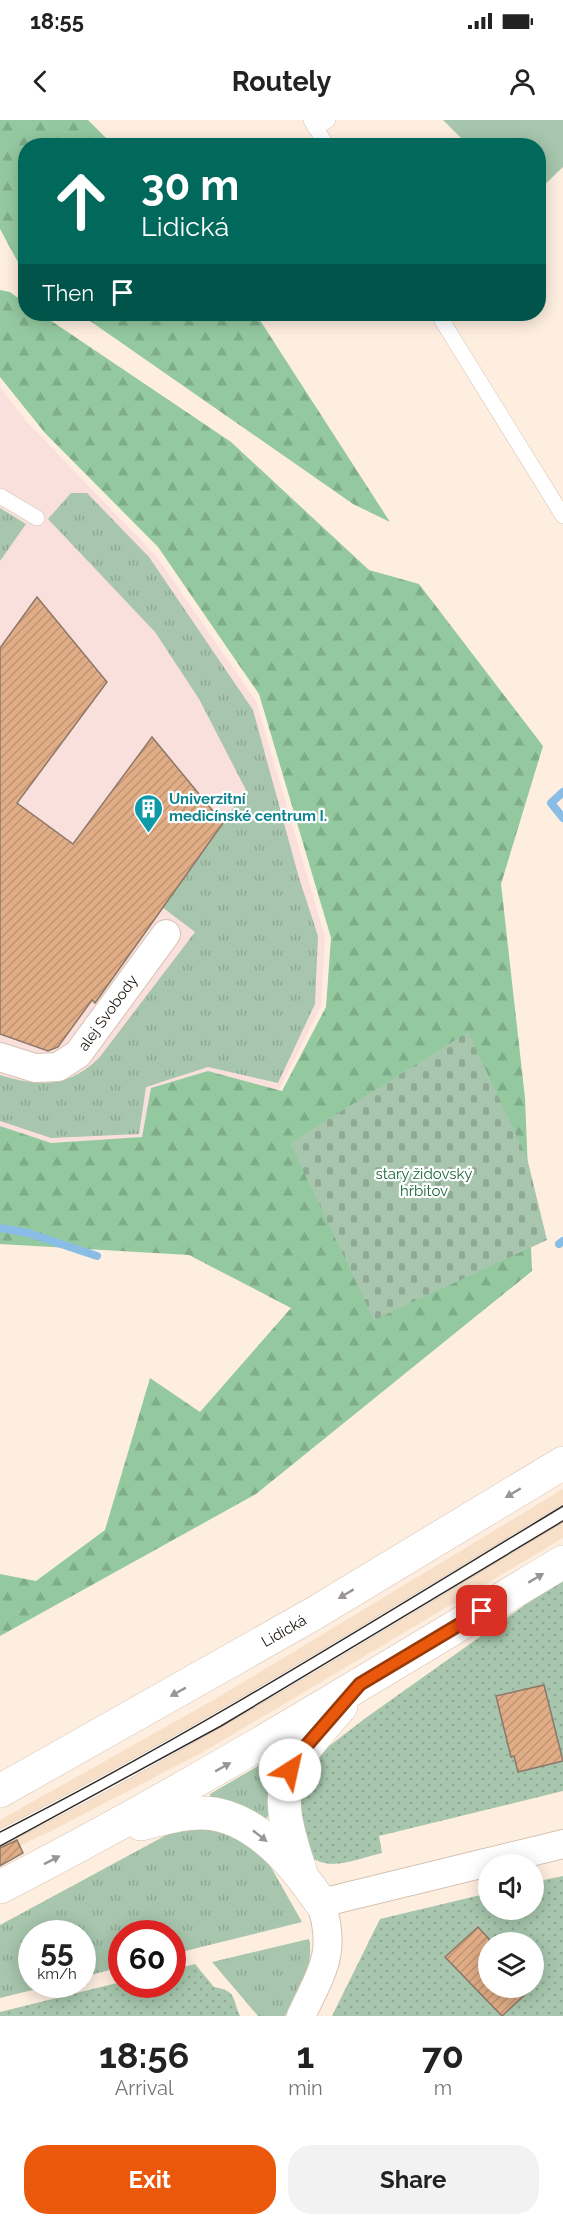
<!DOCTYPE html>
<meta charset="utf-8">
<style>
:root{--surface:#fff;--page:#f2f2f2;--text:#222;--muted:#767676;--accent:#ea580c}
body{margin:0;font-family:Raleway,sans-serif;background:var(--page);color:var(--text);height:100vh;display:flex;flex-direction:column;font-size:22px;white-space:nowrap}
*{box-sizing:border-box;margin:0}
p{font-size:20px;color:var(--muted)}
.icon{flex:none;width:33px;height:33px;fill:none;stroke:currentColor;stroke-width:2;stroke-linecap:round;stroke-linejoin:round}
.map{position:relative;height:1896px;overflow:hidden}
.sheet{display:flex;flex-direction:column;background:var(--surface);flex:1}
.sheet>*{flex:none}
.guide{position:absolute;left:18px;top:18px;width:528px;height:183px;border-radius:24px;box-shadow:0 3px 15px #0003;background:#00695c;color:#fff;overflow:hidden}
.controls{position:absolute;left:478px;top:1734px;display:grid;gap:12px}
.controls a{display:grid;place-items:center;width:66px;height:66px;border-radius:50%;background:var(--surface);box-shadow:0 3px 15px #0003;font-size:30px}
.speed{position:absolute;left:18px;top:1800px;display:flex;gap:12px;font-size:30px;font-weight:700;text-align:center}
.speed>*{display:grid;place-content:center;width:78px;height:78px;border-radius:50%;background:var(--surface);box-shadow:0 3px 15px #0003;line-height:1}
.speed small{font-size:15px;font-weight:400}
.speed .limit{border:9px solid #d22;background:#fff;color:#111}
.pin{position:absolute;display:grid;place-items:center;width:51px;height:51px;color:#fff;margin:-26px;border-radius:12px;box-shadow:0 3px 9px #0006}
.me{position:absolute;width:66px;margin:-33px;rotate:35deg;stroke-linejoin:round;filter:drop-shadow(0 0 4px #0008)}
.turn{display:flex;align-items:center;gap:21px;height:126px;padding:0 24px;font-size:27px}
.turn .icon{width:78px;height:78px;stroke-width:2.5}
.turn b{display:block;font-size:42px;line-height:51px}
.then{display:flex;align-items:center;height:57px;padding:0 24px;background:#0003;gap:12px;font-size:22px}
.eta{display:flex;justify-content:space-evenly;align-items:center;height:102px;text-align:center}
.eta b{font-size:36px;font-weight:700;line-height:42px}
.action{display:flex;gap:12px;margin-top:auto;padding:12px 24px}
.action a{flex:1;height:69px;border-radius:24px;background:var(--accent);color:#fff;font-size:24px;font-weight:700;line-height:69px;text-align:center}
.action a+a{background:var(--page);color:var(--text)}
.status{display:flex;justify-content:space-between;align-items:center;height:42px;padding:0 30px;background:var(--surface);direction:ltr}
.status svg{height:16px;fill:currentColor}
header{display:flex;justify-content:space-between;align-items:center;height:78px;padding:0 24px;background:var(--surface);font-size:27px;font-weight:700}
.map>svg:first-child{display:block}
</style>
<div class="status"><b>18:55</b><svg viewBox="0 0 49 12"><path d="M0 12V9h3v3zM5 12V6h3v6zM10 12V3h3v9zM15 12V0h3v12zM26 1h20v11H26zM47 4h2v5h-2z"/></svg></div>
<header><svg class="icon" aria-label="back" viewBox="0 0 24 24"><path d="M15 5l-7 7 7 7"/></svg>Routely<svg class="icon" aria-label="person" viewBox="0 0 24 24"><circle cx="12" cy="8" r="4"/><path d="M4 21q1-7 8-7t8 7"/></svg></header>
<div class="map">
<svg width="563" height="1896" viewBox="0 0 563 1896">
<defs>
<pattern id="grass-tufts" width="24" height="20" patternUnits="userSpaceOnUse" patternTransform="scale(1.5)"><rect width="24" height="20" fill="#a7c6ad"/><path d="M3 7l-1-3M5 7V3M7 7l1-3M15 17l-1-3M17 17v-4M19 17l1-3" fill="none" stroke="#8fa994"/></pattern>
<pattern id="forest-firs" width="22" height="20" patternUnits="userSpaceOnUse" patternTransform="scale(1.5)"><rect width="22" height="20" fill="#94c9a0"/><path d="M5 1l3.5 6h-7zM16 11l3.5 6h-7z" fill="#7fac89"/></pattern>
<pattern id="cemetery-stones" width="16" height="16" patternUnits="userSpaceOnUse" patternTransform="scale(1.5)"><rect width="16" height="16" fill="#a7c6ad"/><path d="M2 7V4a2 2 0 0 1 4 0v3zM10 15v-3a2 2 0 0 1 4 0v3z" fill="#8fa994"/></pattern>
<pattern id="garden-dots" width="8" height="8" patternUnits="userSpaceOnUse" patternTransform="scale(1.5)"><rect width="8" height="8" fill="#a7c6ad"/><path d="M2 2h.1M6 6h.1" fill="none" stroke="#8fa994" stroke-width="1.8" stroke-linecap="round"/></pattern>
<pattern id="building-hatch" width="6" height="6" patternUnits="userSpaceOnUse" patternTransform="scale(1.5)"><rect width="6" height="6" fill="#e0ad86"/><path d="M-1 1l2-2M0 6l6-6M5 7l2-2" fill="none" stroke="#c09472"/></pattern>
</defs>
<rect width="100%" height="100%" fill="#feeee0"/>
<!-- built -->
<polygon fill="#f8dfc8" points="563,1369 563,1418 203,1632 51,1711 0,1735 0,1700 217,1578"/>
<!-- education -->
<polygon fill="#fae0dc" points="0,267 27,302 157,437 256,581 325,817 321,886 280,968 243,1007 0,1038"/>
<!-- grass -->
<g fill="url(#grass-tufts)">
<path d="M71 373H87L149 437 253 590 299 758 318 816 315 884 278 963 208 947 146 967 139 1014 51 1018 0 1001V955C39 967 68 968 99 938L195 812 162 787 246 670 199 579 155 512 48 399Z"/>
<polygon points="0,388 26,404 0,441"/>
<polygon points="277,1635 279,1636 270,1692 265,1701 211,1679 210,1674"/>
<polygon points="185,1705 224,1708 268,1742 302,1802 173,1834 172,1814 122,1814 121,1847 83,1857 82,1814 32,1814 32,1864 53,1865 0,1878 0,1805"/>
<path d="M309 1819C315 1848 297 1872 285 1896H258L212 1842Z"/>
</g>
<!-- forest -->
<g fill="url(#forest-firs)">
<polygon points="0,0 88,0 113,25 26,26 25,155 0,109"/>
<polygon points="0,170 10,172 25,183 26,194 41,194 231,322 369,450 419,464 543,626 501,764 525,978 532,1151 256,1374 0,1516 0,1454 36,1461 105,1410 150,1258 200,1292 291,1188 189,1135 0,1124 0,1006 51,1023 142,1017 151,968 208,951 282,971 326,887 331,818 259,574 158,427 45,313 0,257"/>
<polygon points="80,194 256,194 390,402 353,384"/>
</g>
<!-- cemetery -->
<polygon fill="url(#cemetery-stones)" points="468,912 527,1038 547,1120 374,1200 290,1023"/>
<!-- garden -->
<g fill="url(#garden-dots)" fill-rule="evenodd">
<path d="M563 1458V1671L379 1716 382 1733C348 1741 327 1755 298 1728L300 1652 316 1636 367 1597Z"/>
<path d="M563 1756V1896H332L380 1799 489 1773V1790H534V1762ZM489 1822H534V1868H489Z"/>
<path d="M195 1844 214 1867C237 1871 232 1878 240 1896H0V1892L121 1862 122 1864H172L173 1850Z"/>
</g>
<!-- pitch -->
<polygon fill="#a7c6ad" points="443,0 563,0 563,47 539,70 538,26 468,25"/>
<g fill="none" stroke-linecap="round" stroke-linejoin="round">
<!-- stream -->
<g stroke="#8abde6" stroke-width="8">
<polyline points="563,672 551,683 563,698"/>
<polyline points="0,1108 28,1113 97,1136"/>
<polyline points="559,1124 563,1121"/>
</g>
</g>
<!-- building -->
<g fill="url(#building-hatch)" stroke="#8b786a" stroke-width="1.5">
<polygon points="37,477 107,562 17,683 73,724 152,617 223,703 95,883 92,880 58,927 48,931 0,914 0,528"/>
<polygon points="544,1565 563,1641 518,1652 514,1636 511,1637 496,1576"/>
<polygon points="17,1720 23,1733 0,1746 0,1728"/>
<polygon points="478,1807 489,1819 489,1868 532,1868 502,1896 445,1837"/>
</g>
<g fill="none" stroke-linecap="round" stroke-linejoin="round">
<defs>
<g id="service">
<polyline points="311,0 327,26"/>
<polyline points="315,8 328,0"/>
<polyline points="438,194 563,396"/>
<polyline points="0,376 37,398"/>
<path d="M0 1718C193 1621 378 1505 563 1393"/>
</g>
<g id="minor">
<polyline points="0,937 35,948 58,947 78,934 166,814"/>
<path d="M301 1896C322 1851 337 1833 321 1783L563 1724"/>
</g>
<g id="primary">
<polyline points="0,1671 313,1494 563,1343"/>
<path d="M141 1704C162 1699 183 1692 204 1693 255 1695 295 1745 321 1783"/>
<path d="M300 1750C270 1660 282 1655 341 1586"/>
<path d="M0 1767C193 1668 377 1554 563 1442"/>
</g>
</defs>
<!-- service casing -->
<use href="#service" stroke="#d5c2b1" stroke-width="16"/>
<!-- minor casing -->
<use href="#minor" stroke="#d5c2b1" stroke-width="30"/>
<!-- primary casing -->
<use href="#primary" stroke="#d5c2b1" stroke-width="34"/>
<!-- service -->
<use href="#service" stroke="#fff" stroke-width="15"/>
<!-- minor -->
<use href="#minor" stroke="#fff" stroke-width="28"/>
<!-- primary -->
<use href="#primary" stroke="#fff" stroke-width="33"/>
<!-- tram -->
<g stroke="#352d26" stroke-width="1.5">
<path d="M0 1712C194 1614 378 1498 563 1386"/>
<polyline points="0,1726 221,1606 563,1401"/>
</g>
</g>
<!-- one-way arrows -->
<defs><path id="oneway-solid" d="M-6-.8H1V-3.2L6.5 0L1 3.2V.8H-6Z" transform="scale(1.5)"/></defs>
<g fill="#989593">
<use href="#oneway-solid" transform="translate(513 1373) rotate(149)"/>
<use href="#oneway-solid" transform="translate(536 1458) rotate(-31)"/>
<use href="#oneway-solid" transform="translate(346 1474) rotate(149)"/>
<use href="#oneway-solid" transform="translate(178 1572) rotate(151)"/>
<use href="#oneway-solid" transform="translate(223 1647) rotate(-29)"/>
<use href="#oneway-solid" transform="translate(260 1716) rotate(38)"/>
<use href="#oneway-solid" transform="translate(52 1740) rotate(-27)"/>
</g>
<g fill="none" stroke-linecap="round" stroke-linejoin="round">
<defs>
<polyline id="route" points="290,1650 300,1633 360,1564 482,1491"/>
</defs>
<!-- route casing -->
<use href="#route" stroke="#983908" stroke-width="15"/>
<!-- route -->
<use href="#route" stroke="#ea580c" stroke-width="10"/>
</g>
<!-- icons -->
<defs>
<symbol id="building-pin" viewBox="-11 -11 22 30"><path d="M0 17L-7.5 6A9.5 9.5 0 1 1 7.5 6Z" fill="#0f9aa8" stroke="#fff"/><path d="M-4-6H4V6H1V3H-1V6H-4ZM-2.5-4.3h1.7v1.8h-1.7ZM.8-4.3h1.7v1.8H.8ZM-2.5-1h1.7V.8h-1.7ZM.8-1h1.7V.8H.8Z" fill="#fff"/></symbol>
</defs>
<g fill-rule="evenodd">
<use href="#building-pin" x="132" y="672" width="33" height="45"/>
</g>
<g text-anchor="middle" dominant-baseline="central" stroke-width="4.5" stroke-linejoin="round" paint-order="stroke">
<!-- culture labels -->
<g font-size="15" font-weight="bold" fill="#0d838f" stroke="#fff" text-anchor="start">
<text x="169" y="679">Univerzitní<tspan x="169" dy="17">medicínské centrum I.</tspan></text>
</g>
<!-- street labels -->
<g font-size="15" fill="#1b140e" stroke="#fff">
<text transform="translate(108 893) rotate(-54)">alej Svobody</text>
<text transform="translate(284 1511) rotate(-30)">Lidická</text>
</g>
<!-- park labels -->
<g font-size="15" fill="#176836" stroke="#fff">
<text x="424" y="1054">starý židovský<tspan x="424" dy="17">hřbitov</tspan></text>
</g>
</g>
</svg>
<div class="controls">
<a><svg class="icon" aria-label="sound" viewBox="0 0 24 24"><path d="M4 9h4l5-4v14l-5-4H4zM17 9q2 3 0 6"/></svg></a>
<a><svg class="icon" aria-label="layers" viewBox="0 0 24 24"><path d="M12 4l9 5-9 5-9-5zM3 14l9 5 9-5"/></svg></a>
</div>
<div class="speed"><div>55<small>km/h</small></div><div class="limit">60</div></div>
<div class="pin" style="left:482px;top:1491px;background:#d93025"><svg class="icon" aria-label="arrive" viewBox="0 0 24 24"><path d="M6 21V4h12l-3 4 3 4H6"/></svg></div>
<svg class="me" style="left:290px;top:1650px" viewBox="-20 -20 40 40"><circle r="19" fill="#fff"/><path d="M0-13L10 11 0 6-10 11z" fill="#ea580c"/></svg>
<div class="guide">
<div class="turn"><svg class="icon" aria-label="ahead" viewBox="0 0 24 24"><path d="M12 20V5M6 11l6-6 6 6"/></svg><div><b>30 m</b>Lidická</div></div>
<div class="then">Then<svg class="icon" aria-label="arrive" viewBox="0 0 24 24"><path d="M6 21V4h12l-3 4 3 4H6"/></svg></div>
</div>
</div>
<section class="sheet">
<div class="eta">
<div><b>18:56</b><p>Arrival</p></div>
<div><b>1</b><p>min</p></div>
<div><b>70</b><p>m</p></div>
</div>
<div class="action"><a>Exit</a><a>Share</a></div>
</section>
